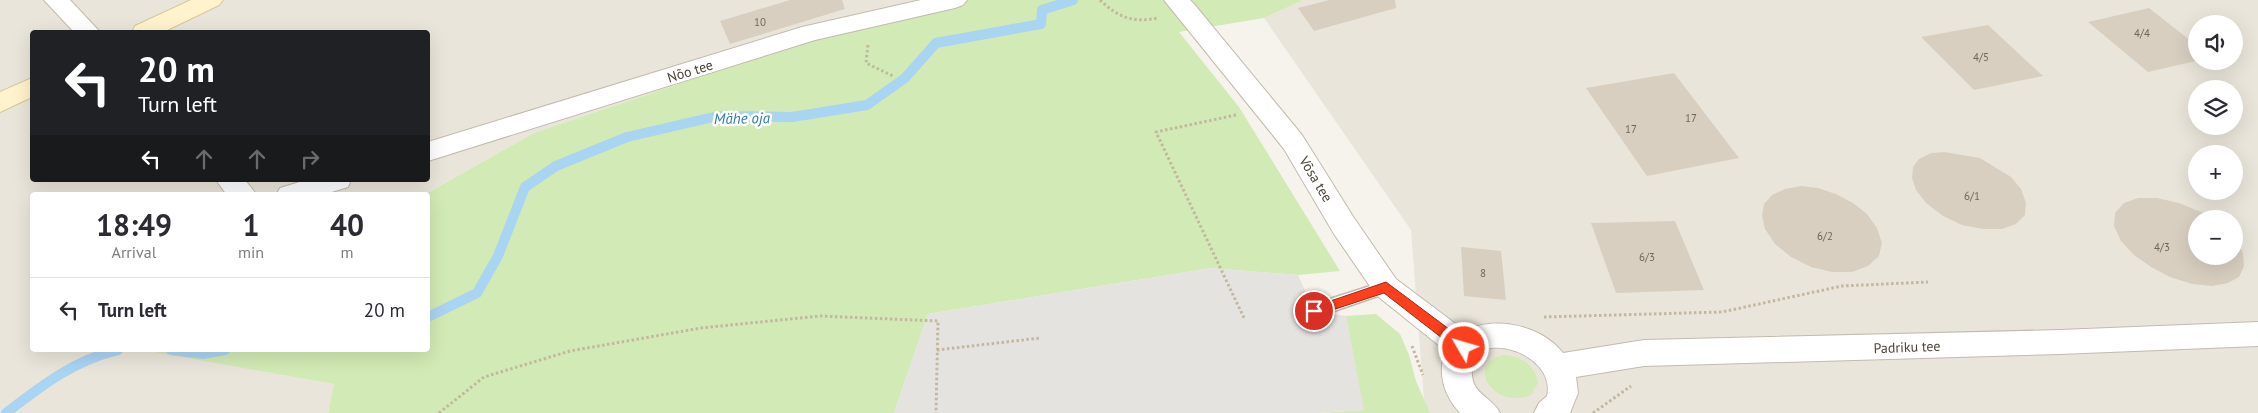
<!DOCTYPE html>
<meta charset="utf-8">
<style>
:root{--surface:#fff;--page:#f2f2f3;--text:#2b2b33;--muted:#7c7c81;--line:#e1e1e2}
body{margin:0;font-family:"PT Sans",sans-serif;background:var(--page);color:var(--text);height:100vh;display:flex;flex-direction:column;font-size:19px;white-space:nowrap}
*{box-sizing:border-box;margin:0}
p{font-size:16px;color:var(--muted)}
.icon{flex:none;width:28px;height:28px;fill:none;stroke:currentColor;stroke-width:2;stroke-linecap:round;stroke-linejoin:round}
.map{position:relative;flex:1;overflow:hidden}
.side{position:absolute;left:30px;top:192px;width:400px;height:160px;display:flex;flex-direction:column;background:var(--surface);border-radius:5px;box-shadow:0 5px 20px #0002}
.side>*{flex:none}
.top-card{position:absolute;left:30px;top:30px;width:400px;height:152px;border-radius:5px;box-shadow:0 5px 20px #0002;background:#202124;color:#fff;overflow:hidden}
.controls{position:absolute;left:2188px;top:15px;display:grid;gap:10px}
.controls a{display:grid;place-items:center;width:55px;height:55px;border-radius:50%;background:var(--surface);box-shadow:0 5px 20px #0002;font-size:25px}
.pin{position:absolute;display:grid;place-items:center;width:42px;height:42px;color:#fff;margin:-21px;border:2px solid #fff;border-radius:50%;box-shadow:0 1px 5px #0007}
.me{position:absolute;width:55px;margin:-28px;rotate:308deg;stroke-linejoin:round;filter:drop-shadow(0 0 4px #0008)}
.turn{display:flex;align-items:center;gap:18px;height:105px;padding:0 25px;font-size:22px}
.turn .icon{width:65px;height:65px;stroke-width:2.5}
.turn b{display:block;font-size:35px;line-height:42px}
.lanes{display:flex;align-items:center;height:48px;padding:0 25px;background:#0003;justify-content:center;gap:25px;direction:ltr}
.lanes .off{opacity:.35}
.eta{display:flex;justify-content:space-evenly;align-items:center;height:85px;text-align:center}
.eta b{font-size:30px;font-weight:800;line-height:35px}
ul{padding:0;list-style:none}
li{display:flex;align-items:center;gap:15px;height:65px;padding:0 25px;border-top:1px solid var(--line)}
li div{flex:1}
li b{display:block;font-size:19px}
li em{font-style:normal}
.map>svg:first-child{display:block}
</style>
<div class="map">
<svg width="2258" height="413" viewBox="0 0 2258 413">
<rect width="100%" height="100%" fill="#f6f3ec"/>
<!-- residential -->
<g fill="#eae5da" fill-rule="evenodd">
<path d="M0 0H926L534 133 424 195H32V350H150L334 384 328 413H0ZM32 32H428V180H32Z"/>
<path d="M1303 0H2258V413H1425L1411 230 1264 18ZM2196 24H2234V61H2196ZM2196 89H2234V126H2196ZM2196 154H2234V191H2196ZM2196 219H2234V256H2196Z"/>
</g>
<!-- green -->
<g fill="#d2eab5">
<polygon points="926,0 1303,0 1264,18 1179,32 1239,107 1340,271 1298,275 1211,268 928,314 894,413 328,413 334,384 148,351 428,350 428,195 424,195 534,133"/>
<polygon points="1376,314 1400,334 1409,355 1416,381 1430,413 1318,413 1363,410 1346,316"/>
<path d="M1503 355C1520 356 1535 364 1538 383L1531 395C1494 410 1464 365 1503 355Z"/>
</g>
<!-- parking -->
<polygon fill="#e5e3e0" points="1211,268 1298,275 1314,311 1346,316 1364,410 1318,413 894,413 928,314"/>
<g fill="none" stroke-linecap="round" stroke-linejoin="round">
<!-- stream -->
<g stroke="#a9d4f2" stroke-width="10">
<polyline points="428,317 477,293 498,256 525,187 556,166 627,137 718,116 792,117 867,105 905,78 936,43 1041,24 1042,10 1073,0"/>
<polyline points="171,350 203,354 225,350"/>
<path d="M6 413C41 386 74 360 118 350"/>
</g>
</g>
<!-- building -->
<g fill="#d8cfc1">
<polygon points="790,0 842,0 845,9 730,44 720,21"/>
<polygon points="1329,0 1395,0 1396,8 1314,31 1298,8"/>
<polygon points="2149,8 2196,45 2196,61 2148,72 2088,22"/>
<polygon points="1988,25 2043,76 1974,90 1921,37"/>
<polygon points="1674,73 1739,158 1647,176 1586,88"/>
<polygon points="1945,152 1980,158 2011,177 2021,189 2026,203 2025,215 2016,224 2002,229 1983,229 1962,225 1943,216 1926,203 1916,190 1912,178 1913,167 1919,159 1931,153"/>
<polygon points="1801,186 1818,188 1836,194 1853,203 1867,214 1877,228 1882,243 1879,256 1868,266 1852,272 1832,272 1811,267 1791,257 1775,244 1765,229 1762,216 1764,204 1772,195 1785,189"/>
<polygon points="2138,198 2157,198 2179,203 2213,217 2214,219 2196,219 2196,256 2234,256 2234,237 2243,253 2244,266 2239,277 2228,283 2212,286 2192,284 2170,277 2151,267 2134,255 2121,241 2114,226 2115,213 2124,203"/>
<polygon points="1675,221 1704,290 1616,293 1591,223"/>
<polygon points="1461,247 1501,251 1506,300 1464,296"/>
</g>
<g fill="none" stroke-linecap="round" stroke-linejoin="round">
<defs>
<polygon id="service" points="1386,281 1392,283 1394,287 1392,291 1314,318 1308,316 1306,311 1308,306"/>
<g id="minor">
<polygon points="44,0 70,0 100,32 74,32"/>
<polygon points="921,0 967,0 963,5 955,8 815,40 428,161 428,142 802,27"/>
<path d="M1164 0H1190L1194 4 1302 135 1354 218 1396 279 1465 331C1496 315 1542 326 1563 353L1644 340 2060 330 2258 322V346L2060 354 1644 366 1576 377 1578 393 1570 413H1534L1539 403 1547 396C1558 349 1459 323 1473 381 1476 394 1494 400 1500 413H1460C1445 397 1436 373 1446 351L1376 295 1334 234 1284 149Z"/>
<polygon points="216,180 245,180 257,195 227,195"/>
<polygon points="306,180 351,180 348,187 322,195 276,195 280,188"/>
</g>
<g id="secondary">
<polygon points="191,0 223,0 219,5 163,32 132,32 135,26"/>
<polygon points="32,78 32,97 0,112 0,92"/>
</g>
</defs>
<!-- service casing -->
<use href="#service" stroke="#c2bbae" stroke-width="3"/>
<!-- minor casing -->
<use href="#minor" stroke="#c2bbae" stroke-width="2"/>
<!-- secondary casing -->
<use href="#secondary" stroke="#d6c79b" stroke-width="2"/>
<!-- path -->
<g stroke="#c4b79f" stroke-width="3" stroke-dasharray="2.5 2.5" stroke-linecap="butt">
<path d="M1100 0C1119 18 1133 23 1158 18"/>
<polyline points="868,45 866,63 893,76"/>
<polyline points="1236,115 1156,132 1244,318"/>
<polyline points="1544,317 1722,312 1842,286 1928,282"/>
<polyline points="1412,346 1423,375"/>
<polyline points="937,350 1040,338"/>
<polyline points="439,413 484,377 570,351 701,328 820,316 938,321 936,413"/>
<polyline points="1593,413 1631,386"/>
</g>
<!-- service -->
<use href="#service" fill="#fff" fill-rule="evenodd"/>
<!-- minor -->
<use href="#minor" fill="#fff" fill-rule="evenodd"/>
<!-- secondary -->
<use href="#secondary" fill="#fff3cd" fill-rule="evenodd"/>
</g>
<!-- route -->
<polygon fill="#fc3f1d" stroke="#a42913" points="1386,282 1469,344 1470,348 1469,352 1460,352 1384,293 1314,316 1308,311 1310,308"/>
<g text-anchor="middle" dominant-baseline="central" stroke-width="5" stroke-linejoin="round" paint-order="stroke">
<!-- number labels -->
<g font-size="11" fill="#6e675b">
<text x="760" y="22">10</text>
<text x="2142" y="33">4/4</text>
<text x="1981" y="57">4/5</text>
<text x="1691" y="118">17</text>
<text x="1631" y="129">17</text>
<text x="1972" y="196">6/1</text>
<text x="1825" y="236">6/2</text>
<text x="2162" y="247">4/3</text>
<text x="1647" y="257">6/3</text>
<text x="1483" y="273">8</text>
</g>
<!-- street labels -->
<g font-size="14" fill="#4b4439" stroke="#fff">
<text transform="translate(690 71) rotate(-17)">Nõo tee</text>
<text transform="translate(1316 179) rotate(59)">Võsa tee</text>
<text transform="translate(1907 347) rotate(-2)">Padriku tee</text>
</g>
<!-- water labels -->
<g font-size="15" font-style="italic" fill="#2e7ab2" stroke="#fff">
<text transform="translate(742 118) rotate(-1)">Mähe oja</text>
</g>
</g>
</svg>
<div class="controls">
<a><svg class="icon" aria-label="sound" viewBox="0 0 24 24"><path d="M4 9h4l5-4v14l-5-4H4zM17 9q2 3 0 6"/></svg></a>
<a><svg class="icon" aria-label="layers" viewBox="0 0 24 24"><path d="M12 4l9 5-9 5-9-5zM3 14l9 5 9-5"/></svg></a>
<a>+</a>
<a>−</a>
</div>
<div class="pin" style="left:1314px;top:311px;background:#d93025"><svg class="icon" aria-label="arrive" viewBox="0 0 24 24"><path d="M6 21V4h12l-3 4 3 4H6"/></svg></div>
<svg class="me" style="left:1464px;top:348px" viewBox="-20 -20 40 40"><circle r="17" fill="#fc3f1d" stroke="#fff" stroke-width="3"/><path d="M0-11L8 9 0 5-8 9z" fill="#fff"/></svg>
<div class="top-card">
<div class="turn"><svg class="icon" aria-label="left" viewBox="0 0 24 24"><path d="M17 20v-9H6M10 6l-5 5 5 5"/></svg><div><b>20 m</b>Turn left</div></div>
<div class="lanes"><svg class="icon" aria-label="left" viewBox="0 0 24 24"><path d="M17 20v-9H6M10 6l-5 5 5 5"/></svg><svg class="icon off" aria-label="ahead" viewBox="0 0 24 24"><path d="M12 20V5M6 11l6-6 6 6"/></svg><svg class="icon off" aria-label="ahead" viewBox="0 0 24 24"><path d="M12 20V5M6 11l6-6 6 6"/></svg><svg class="icon off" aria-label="right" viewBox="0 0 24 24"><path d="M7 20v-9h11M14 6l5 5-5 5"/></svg></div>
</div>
<section class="side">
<div class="eta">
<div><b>18:49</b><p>Arrival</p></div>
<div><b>1</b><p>min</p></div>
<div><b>40</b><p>m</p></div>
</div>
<ul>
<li><svg class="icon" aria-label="left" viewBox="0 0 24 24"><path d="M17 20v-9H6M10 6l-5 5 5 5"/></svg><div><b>Turn left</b></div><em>20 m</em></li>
</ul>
</section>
</div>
